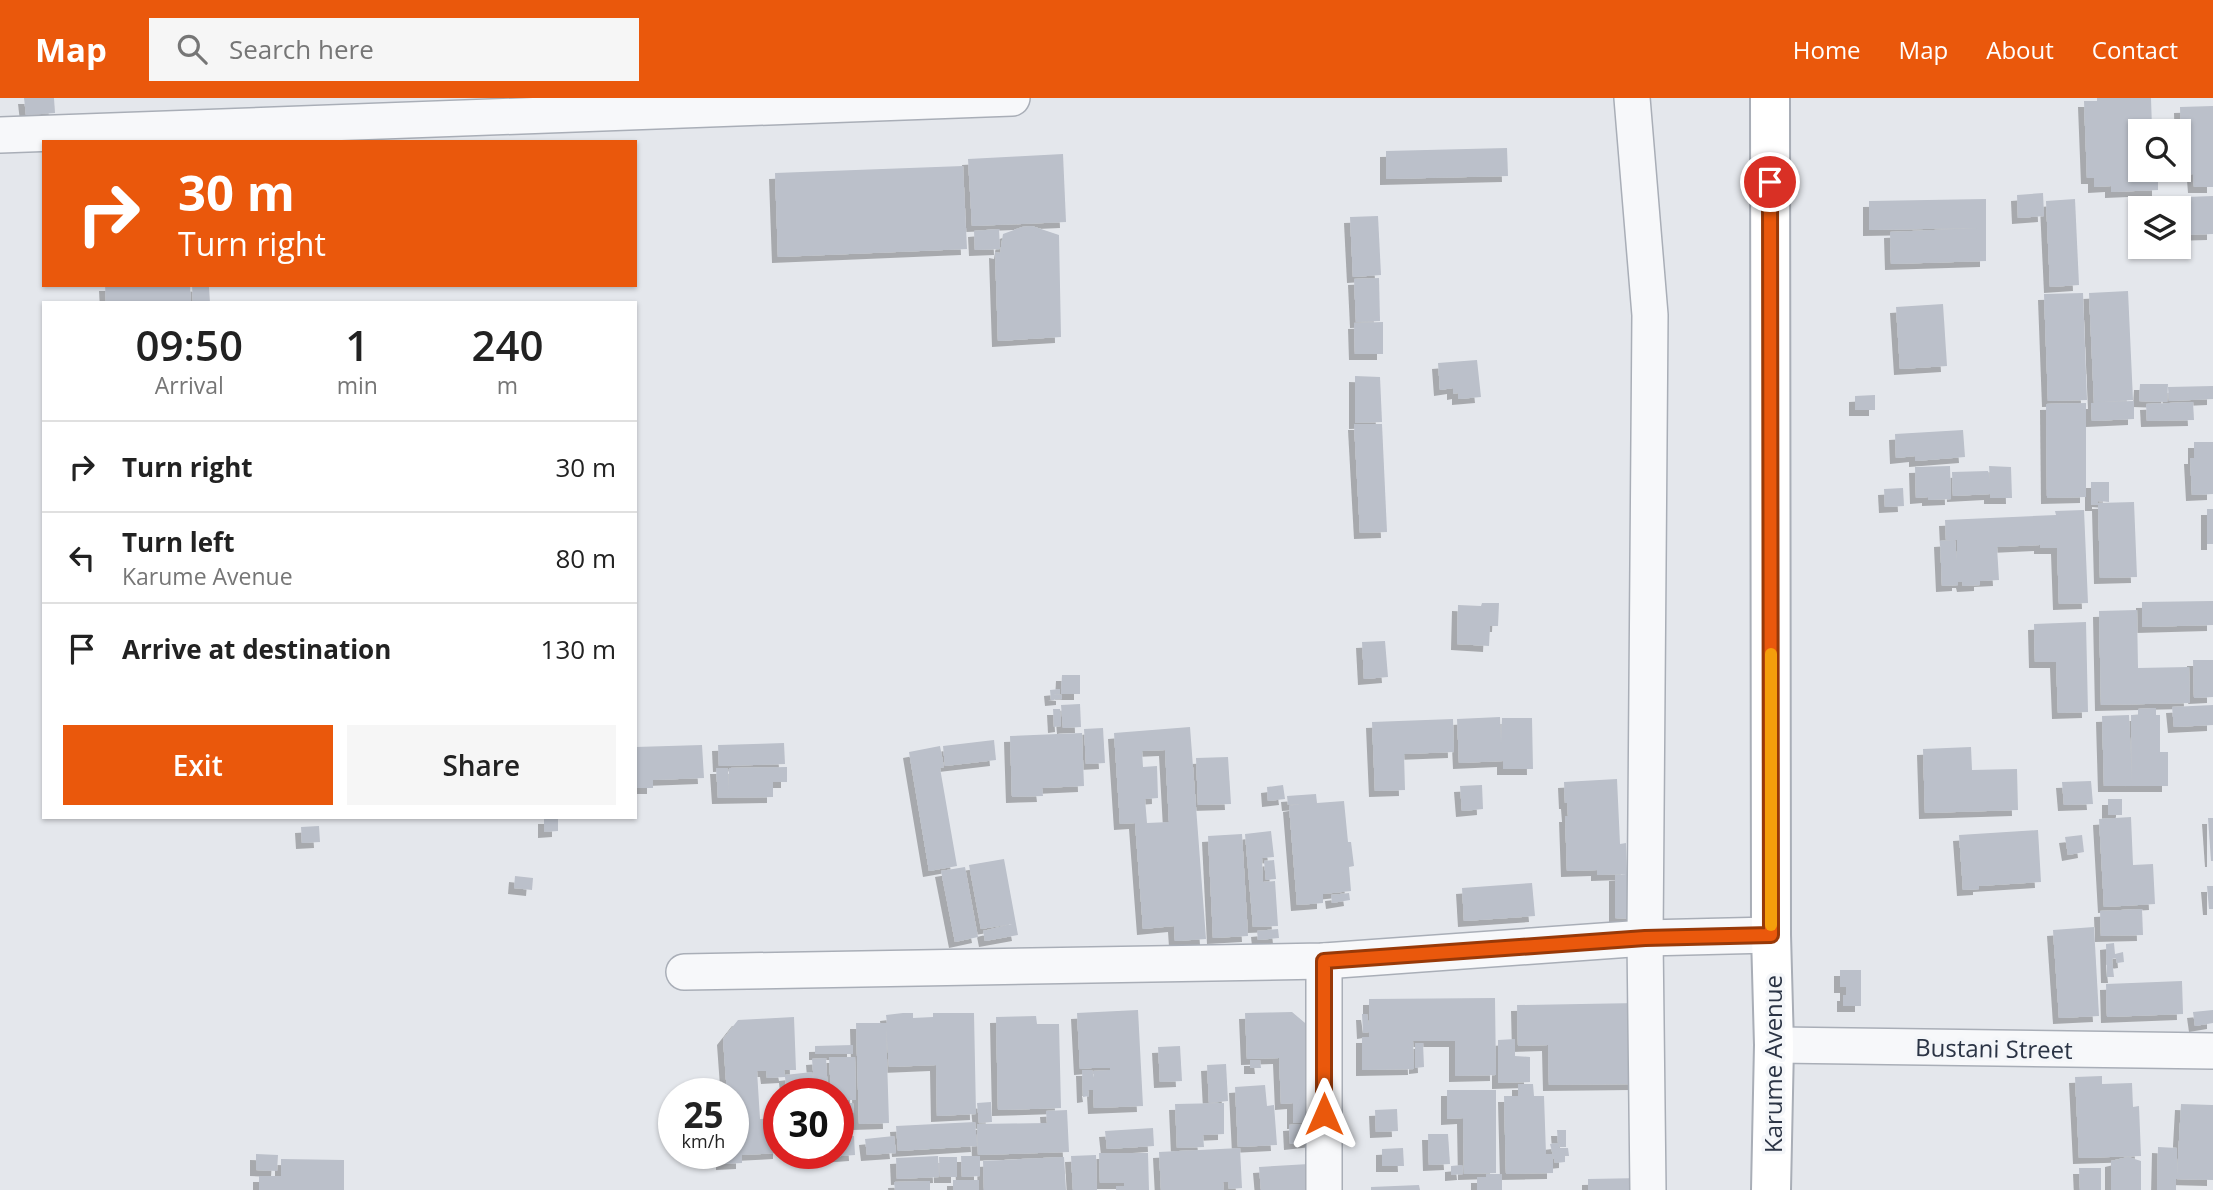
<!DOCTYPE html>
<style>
:root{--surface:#fff;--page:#f6f6f6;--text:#222;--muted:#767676;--line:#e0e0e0;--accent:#ea580c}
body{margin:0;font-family:"Open Sans",sans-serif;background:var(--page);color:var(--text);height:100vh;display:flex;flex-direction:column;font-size:26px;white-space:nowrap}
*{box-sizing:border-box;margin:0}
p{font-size:23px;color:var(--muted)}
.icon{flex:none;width:38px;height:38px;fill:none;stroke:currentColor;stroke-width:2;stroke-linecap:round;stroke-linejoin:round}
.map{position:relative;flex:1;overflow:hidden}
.details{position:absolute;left:42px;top:203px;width:595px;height:518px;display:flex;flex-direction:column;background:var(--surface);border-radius:0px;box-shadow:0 2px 5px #0004}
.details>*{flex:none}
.banner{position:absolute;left:42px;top:42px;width:595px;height:147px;border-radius:0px;box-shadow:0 2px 5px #0004;background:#ea580c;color:#fff;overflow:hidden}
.tools{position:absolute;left:2128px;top:21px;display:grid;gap:14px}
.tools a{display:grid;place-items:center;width:63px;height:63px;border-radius:0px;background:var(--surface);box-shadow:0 2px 5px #0004;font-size:35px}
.speed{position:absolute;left:658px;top:980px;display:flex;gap:14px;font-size:35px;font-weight:700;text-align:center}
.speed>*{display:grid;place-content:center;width:91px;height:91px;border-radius:50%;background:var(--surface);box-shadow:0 2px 5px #0004;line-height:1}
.speed small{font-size:18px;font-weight:400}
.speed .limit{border:10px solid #d22;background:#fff;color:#111}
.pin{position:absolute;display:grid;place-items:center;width:60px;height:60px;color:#fff;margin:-30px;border:4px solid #fff;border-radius:50%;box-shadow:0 2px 7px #0007}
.me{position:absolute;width:77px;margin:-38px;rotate:0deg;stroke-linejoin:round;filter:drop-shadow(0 0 5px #0008)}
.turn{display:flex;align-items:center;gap:24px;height:147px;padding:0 21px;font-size:32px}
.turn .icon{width:91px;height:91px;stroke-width:2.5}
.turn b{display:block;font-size:49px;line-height:60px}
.eta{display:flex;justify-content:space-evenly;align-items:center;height:119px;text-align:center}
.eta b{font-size:42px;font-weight:600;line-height:49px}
.action{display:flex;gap:14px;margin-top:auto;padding:14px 21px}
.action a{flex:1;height:80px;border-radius:0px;background:var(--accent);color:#fff;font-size:28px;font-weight:600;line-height:80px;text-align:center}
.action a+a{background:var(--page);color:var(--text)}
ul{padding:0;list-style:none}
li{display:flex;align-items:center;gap:21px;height:91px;padding:0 21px;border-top:2px solid var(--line)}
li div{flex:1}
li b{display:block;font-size:26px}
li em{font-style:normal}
header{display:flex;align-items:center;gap:42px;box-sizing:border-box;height:98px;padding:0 35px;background:var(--accent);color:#fff}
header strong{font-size:33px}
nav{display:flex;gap:38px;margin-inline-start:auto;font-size:24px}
.search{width:490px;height:63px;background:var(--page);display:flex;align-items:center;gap:18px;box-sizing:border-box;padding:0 24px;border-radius:0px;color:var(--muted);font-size:26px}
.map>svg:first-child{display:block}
</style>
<header>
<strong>Map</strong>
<div class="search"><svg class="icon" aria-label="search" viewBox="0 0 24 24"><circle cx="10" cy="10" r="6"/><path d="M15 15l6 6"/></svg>Search here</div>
<nav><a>Home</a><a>Map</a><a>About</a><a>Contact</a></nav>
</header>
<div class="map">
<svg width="2213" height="1092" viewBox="0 0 2213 1092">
<defs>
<filter id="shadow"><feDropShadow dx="-6" dy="6" stdDeviation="0" flood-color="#0004"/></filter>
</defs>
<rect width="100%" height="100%" fill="#e4e7ec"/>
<!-- building -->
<g fill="#bbc0ca" fill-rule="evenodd" filter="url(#shadow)">
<polygon points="24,0 54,0 55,15 26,17"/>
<polygon points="2097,0 2151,0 2152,30 2161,29 2161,33 2140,33 2140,72 2163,72 2163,80 2158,81 2158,92 2111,94 2111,88 2094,89 2094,80 2087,80 2084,3 2097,3"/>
<polygon points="2213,8 2213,89 2194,89 2193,76 2182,77 2180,9"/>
<polygon points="1507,50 1508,78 1386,81 1386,53"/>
<polygon points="1063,56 1066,124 972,128 968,61"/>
<polygon points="963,68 967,151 778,159 775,75"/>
<polygon points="2043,95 2044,118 2018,120 2017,97"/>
<polygon points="2213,98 2213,136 2179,137 2179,110 2162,110 2161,100"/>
<polygon points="2140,100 2157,100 2158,110 2140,110"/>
<polygon points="1986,101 1986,163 1891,166 1890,134 1978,130 1869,132 1869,103"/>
<polygon points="2075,101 2079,187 2050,189 2046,103"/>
<polygon points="1378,118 1381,177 1353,179 1350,119"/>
<polygon points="1032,128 1059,137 1061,239 998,243 995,154 1000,155 1003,136 1022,129"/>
<polygon points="999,131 1000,151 975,152 974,133"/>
<polygon points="1379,180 1380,223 1356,224 1354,181"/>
<polygon points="105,187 190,187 191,205 106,205"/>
<polygon points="192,187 209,189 210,205 193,205"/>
<polygon points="2128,193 2133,302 2097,304 2134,303 2134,321 2092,323 2091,305 2094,305 2089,195"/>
<polygon points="2083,195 2087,302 2048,303 2044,196"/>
<polygon points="1943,206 1947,268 1900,271 1896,209"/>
<polygon points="1383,224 1383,256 1355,256 1354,225"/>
<polygon points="1477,262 1481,299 1458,301 1458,295 1453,296 1453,290 1440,292 1438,265"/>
<polygon points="1355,278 1380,279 1382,324 1355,325"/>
<polygon points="2140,286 2168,286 2167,304 2139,303"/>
<polygon points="2213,288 2213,301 2169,303 2168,289"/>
<polygon points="1875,297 1875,312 1855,312 1855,298"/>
<polygon points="2193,304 2194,322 2147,323 2146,306"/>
<polygon points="2086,305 2086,399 2047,400 2046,306"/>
<polygon points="1354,326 1382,326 1387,434 1360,435"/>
<polygon points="1963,332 1965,359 1915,363 1915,358 1896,360 1895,336"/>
<polygon points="2194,344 2213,344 2213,396 2192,397 2190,360 2194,360"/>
<polygon points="1950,368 1951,401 1928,402 1928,399 1916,400 1915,369"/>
<polygon points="1989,368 2011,369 2012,400 1990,400 1990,396 1953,398 1952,374 1988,373 1990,382"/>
<polygon points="2091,384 2109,384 2109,404 2098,403 2098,405 2134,404 2137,479 2100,480 2098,407 2091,407"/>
<polygon points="1903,390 1904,408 1885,409 1884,391"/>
<rect x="2207" y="411" width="6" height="35"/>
<polygon points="2084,412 2088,505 2059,506 2057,450 2040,450 2040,447 1997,449 1999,482 1980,483 1980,487 1963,488 1962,484 1958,484 1958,487 1942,488 1940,443 1955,442 1957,463 1957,442 1959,442 1946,442 1945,422 2056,417 2055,413"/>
<polygon points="2213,503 2213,527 2142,529 2142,504"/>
<polygon points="1482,505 1499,505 1498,528 1490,528 1489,548 1457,546 1458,507 1481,508"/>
<polygon points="2137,512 2138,570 2189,569 2190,605 2101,607 2099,513"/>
<polygon points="2086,524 2088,614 2058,615 2056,564 2035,564 2034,526"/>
<polygon points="1385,543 1388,579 1364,581 1362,544"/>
<polygon points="2193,562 2213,562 2213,599 2194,600"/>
<polygon points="1062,577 1080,577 1080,596 1061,596"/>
<polygon points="1060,591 1060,596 1054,596 1062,597 1062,601 1051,602 1050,592"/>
<polygon points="1080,606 1081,629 1063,630 1061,607"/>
<polygon points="2213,607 2213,627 2174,629 2172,609"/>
<polygon points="2156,610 2156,617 2160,617 2160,654 2168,654 2168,688 2104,688 2102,618 2129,617 2132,683 2131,617 2138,617 2138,611"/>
<polygon points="1053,611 1060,611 1061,628 1054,629"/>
<polygon points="1500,619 1501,646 1502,620 1532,620 1533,671 1503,671 1503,663 1459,665 1457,621"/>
<polygon points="1453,621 1454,654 1404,656 1405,692 1375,693 1372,624"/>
<path d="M1190 629 1206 841 1175 843 1174 828 1143 831 1135 725 1120 726 1114 635ZM1165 652 1169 724 1147 725 1145 701 1158 700 1157 668 1143 669 1142 653Z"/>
<polygon points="1103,630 1105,665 1086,666 1084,631"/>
<polygon points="1082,635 1084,688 1042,690 1043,698 1012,699 1010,638"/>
<polygon points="994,642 996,662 945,668 943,648"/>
<polygon points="784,645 785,666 719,668 718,647"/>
<polygon points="702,647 704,680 653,682 653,690 635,690 635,649"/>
<polygon points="940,648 944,669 940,670 957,768 929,773 909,654"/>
<polygon points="1971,649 1972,672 2017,671 2018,712 1925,715 1923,651"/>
<polygon points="1228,659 1231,706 1198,707 1196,660"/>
<polygon points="787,669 787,684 773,684 773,699 718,700 716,670 728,670 729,694 729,670"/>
<polygon points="1617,681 1620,746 1626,745 1627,776 1638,776 1638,821 1615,820 1615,777 1626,776 1597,777 1597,772 1567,773 1565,718 1568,718 1567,705 1565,705 1564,684"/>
<polygon points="2091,683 2093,706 2064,707 2062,684"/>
<polygon points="1283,687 1285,701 1268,703 1267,689"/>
<polygon points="1482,687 1483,711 1462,713 1460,688"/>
<polygon points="1316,696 1317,705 1344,703 1348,744 1351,744 1354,768 1349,769 1351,793 1323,796 1323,805 1297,807 1289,708 1301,706 1288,707 1287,698"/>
<rect x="2108" y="701" width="14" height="16"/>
<polygon points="2131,719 2133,767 2153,766 2155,806 2104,809 2099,721"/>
<polygon points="544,720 558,720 558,733 544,734"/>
<polygon points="2208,720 2213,720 2213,763 2211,763"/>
<polygon points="319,728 320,744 302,745 301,729"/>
<polygon points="2038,732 2041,784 1979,788 1979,791 1963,792 1959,737"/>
<polygon points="1271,733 1274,759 1262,760 1263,784 1275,783 1278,828 1253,829 1245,736"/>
<polygon points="1242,736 1248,838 1213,840 1208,738"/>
<polygon points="2082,737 2084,754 2068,757 2065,739"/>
<polygon points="1004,761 1018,837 985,843 983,833 1012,826 981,831 969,767"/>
<polygon points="1274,762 1276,781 1266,782 1264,763"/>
<polygon points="965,769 978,839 955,844 941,773"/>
<polygon points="515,778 533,780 532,792 514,790"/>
<polygon points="1532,785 1535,818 1464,823 1462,790"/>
<polygon points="2207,788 2213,788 2213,811 2209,811"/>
<polygon points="1349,795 1350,802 1332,805 1331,797"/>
<polygon points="2142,811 2143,837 2101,838 2100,813"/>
<polygon points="2094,829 2099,918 2059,920 2053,832"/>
<polygon points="1278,831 1279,840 1258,842 1257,833"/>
<polygon points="2114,845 2115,856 2123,854 2124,864 2117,865 2116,860 2112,861 2114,879 2107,879 2106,846"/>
<polygon points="1840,872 1861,872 1861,908 1843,908 1843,897 1846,897 1846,889 1840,889"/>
<polygon points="2182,883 2183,916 2107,919 2106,886"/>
<polygon points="1495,900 1496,977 1455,978 1455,943 1413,943 1414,971 1362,972 1362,939 1369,939 1369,934 1363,935 1362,916 1367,916 1369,928 1369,901"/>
<polygon points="1638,905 1637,986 1549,987 1548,947 1518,948 1517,907"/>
<polygon points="1138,912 1143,1008 1094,1010 1093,992 1088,992 1089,998 1083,999 1082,972 1092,972 1094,981 1093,973 1110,972 1110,970 1092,970 1092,968 1092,970 1080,971 1077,915"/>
<polygon points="2213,912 2213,925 2195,928 2193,914"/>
<polygon points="1292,914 1317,935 1315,1024 1293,1025 1293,1005 1281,1006 1279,960 1247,961 1245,915"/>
<polygon points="903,915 913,915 913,920 933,919 933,915 974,915 976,1016 937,1018 936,967 889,969 886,928 889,1025 859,1026 856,925 887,925 886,917"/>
<polygon points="1036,918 1037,926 1059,926 1061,1010 998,1012 996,919"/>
<polygon points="794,919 796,972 784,972 785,977 812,974 814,996 787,996 785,979 767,980 766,973 757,973 760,1021 779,1020 779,1055 742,1057 742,1065 722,1066 722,1055 733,1055 733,996 727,996 723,941 738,922"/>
<polygon points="1515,941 1515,958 1530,959 1530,984 1498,985 1498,942"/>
<polygon points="1415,945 1423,945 1424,969 1415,970"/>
<polygon points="853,947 853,956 815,956 815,948"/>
<polygon points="1180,948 1182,983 1160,984 1158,949"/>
<polygon points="829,959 855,959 856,1002 838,1002 838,996 831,996"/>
<polygon points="826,960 828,996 815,996 812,961"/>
<polygon points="1250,962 1260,962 1261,970 1250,970"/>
<polygon points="1226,966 1228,1003 1209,1005 1207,967"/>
<polygon points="2102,978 2102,986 2132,985 2133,1009 2139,1008 2141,1058 2079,1060 2075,979"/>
<polygon points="1518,986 1533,986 1534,998 1544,998 1546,1056 1553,1056 1553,1075 1506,1076 1504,998 1518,998"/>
<polygon points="1265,987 1267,1008 1274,1007 1277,1047 1238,1049 1235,989"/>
<polygon points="1447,992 1496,992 1496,1075 1464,1076 1463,1020 1447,1021"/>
<polygon points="991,1004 992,1024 979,1025 977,1005"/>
<polygon points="838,1005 853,1005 854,1014 838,1015"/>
<polygon points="1224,1005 1224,1036 1203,1037 1204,1049 1177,1050 1175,1006"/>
<polygon points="2181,1006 2213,1007 2213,1082 2176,1081 2176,1092 2157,1092 2158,1049 2177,1050 2177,1078"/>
<polygon points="1397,1011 1398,1033 1376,1034 1375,1012"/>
<polygon points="1067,1012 1069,1054 978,1057 977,1026 1047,1025 1046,1013"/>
<polygon points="975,1024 977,1048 898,1053 896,1028"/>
<polygon points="1316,1025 1317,1043 1290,1046 1289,1027"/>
<polygon points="1153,1030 1154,1048 1107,1051 1105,1033"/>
<polygon points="1557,1032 1566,1032 1566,1049 1560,1049 1560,1045 1559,1050 1568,1050 1569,1058 1565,1058 1565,1064 1555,1065 1550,1046 1558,1045"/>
<polygon points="1428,1036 1448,1036 1450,1066 1429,1067"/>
<polygon points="854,1038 855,1057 814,1060 813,1055 838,1055 838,1039"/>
<polygon points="894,1038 896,1055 867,1057 865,1041"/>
<polygon points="1240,1050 1242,1090 1229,1091 1228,1084 1223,1084 1224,1092 1161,1092 1159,1054"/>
<polygon points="1403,1050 1404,1068 1382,1068 1382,1051"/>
<polygon points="1099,1055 1148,1055 1149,1092 1116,1092 1116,1088 1124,1088 1124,1085 1100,1085"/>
<polygon points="256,1056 278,1057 277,1073 256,1072"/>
<polygon points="1096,1057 1097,1092 1073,1092 1071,1058"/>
<polygon points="938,1058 939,1079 897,1081 896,1060"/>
<polygon points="961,1058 980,1058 980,1078 962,1079"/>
<polygon points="939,1059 957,1059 957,1079 940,1079"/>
<polygon points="1064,1059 1066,1092 984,1092 983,1063"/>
<polygon points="2128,1059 2141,1063 2141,1092 2111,1092 2111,1063"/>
<polygon points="281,1061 344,1062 344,1092 259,1092 259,1078 281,1078"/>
<polygon points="1309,1066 1318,1092 1261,1092 1259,1069"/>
<polygon points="1462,1067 1463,1076 1451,1077 1451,1068"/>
<polygon points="2079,1070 2101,1070 2101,1092 2080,1092"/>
<polygon points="1486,1076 1502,1076 1502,1092 1477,1092 1477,1079 1486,1079"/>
<polygon points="1642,1080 1642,1092 1588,1092 1588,1081"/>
<rect x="953" y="1082" width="26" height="10"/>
<polygon points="930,1083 930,1092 895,1092 894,1084"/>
<polygon points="1419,1087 1420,1092 1371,1092 1371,1089"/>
</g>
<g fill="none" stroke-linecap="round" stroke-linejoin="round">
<defs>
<g id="street">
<polyline points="1632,0 1650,217 1645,840 1648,1092"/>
<polyline points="0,37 1012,0"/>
<polyline points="1324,863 1324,1092"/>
<polyline points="684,874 1324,863 1645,840 1771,837"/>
<polyline points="1774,947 2213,953"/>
</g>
<polyline id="secondary" points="1770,0 1771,837 1774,947 1771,1092"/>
</defs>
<!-- street casing -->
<use href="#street" stroke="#a9aeb7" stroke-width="38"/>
<!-- secondary casing -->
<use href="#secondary" stroke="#a9aeb7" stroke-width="42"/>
<!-- street -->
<use href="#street" stroke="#f7f8fa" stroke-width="35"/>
<!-- secondary -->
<use href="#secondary" stroke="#fff" stroke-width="38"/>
</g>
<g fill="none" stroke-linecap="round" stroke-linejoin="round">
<defs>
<polyline id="route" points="1324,1016 1324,863 1645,840 1771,837 1770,84"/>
</defs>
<!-- route casing -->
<use href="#route" stroke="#983908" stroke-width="18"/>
<!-- route -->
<use href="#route" stroke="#ea580c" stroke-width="12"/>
<!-- slow -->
<polyline stroke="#f59e0b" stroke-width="12" points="1771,556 1771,827"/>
</g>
<g text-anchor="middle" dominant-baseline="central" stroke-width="7" stroke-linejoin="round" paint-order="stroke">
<!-- street labels -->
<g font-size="24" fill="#2b3445" stroke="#f4f6f9">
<text transform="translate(1994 950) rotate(1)">Bustani Street</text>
<text transform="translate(1772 966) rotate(-90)">Karume Avenue</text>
</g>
</g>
</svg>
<div class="tools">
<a><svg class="icon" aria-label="search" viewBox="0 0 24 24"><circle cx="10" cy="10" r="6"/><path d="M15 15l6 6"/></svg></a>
<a><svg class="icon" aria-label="layers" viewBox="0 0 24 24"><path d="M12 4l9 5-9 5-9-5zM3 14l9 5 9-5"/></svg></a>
</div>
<div class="speed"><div>25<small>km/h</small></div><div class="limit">30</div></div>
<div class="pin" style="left:1770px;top:84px;background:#d93025"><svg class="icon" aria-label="arrive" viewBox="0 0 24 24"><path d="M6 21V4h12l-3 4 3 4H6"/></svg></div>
<svg class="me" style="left:1324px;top:1016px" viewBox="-20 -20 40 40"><path d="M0-17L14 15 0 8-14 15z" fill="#ea580c" stroke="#fff" stroke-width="4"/></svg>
<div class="banner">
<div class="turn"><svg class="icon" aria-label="right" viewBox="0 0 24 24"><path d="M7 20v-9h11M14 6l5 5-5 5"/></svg><div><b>30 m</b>Turn right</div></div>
</div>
<section class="details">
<div class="eta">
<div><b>09:50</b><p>Arrival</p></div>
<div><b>1</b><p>min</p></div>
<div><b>240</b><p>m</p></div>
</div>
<ul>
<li><svg class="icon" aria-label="right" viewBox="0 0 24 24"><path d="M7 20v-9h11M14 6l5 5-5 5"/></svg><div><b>Turn right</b></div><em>30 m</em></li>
<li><svg class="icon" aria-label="left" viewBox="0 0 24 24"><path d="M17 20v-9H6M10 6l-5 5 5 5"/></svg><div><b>Turn left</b><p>Karume Avenue</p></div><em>80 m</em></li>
<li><svg class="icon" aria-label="arrive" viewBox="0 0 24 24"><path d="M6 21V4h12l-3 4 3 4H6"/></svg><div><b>Arrive at destination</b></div><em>130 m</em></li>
</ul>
<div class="action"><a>Exit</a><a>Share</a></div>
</section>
</div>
